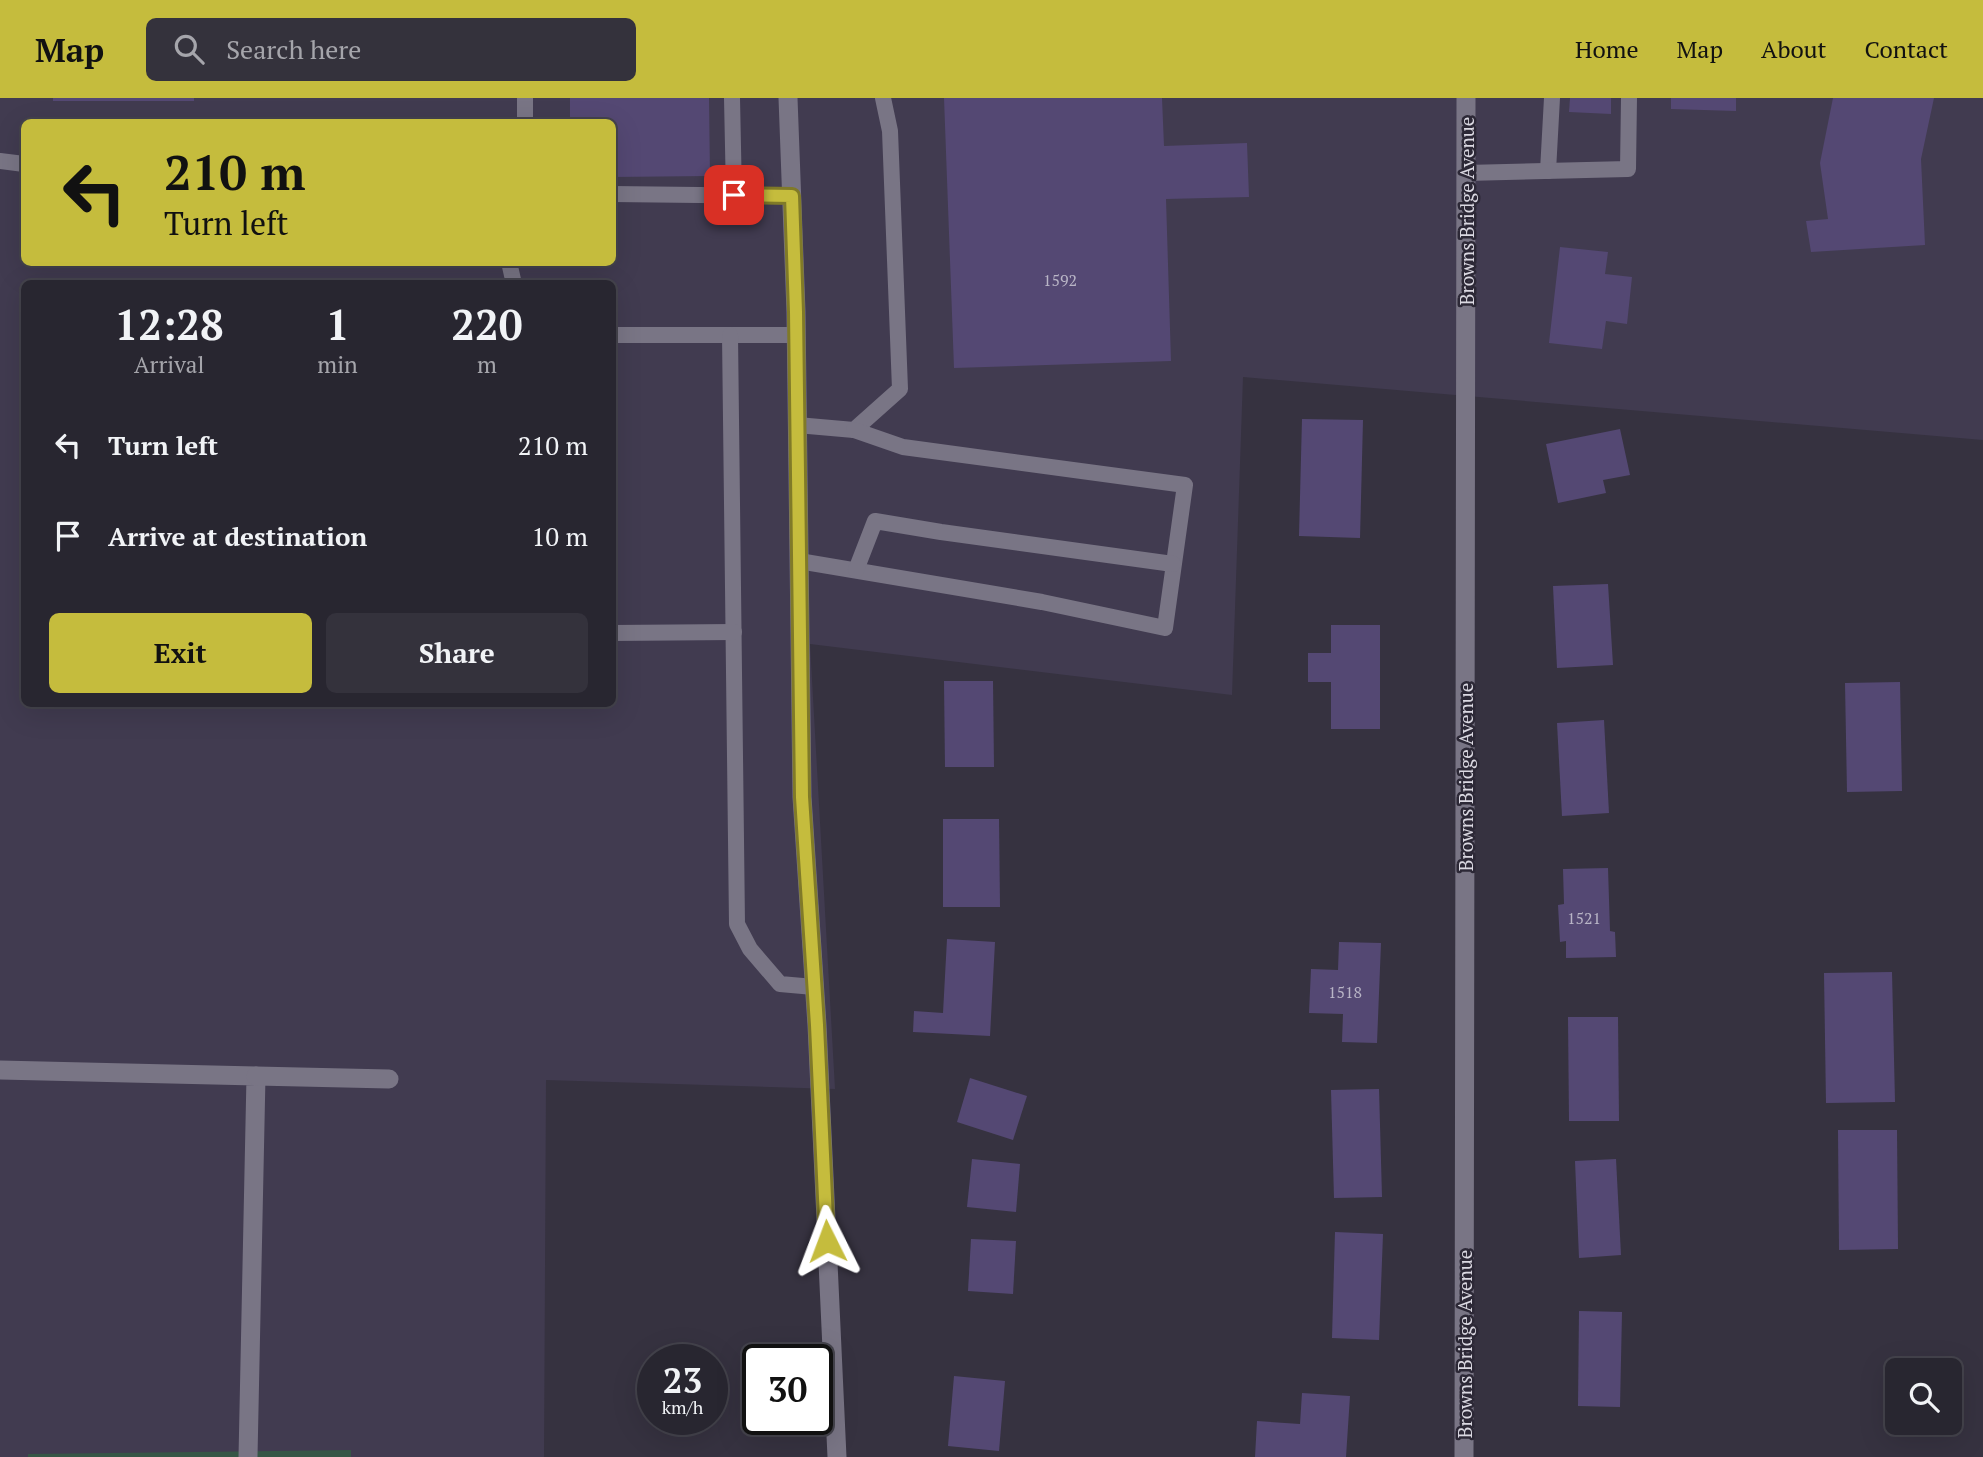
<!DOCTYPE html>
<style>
:root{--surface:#282630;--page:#34323c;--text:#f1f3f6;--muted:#a5a5ab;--line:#44434c;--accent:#c5bc3d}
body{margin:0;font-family:"PT Serif",serif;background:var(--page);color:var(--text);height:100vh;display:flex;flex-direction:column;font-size:26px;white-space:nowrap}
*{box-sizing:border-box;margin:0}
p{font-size:23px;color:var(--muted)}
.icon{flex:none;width:38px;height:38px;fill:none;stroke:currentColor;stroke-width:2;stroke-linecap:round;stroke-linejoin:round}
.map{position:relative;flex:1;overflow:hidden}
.details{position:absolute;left:21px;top:182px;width:595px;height:427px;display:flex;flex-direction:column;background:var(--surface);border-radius:10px;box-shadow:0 7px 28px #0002,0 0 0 2px var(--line)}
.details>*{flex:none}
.top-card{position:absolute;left:21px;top:21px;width:595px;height:147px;border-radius:10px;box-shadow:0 7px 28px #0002,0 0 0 2px var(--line);background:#c5bc3d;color:#111;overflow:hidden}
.tools{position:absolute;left:1885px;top:1260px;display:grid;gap:14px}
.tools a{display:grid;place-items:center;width:77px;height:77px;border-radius:10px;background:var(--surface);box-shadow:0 7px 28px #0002,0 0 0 2px var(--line);font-size:35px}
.speed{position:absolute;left:637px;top:1246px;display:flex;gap:14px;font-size:35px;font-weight:700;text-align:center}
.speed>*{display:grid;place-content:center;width:91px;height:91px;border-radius:50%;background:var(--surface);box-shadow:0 7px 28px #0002,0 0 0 2px var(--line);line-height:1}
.speed small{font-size:18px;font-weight:400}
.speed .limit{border:4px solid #111;border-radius:10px;background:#fff;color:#111}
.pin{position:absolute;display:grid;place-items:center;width:60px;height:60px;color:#fff;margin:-30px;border-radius:14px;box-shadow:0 4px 10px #0006}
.me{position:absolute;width:77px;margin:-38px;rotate:357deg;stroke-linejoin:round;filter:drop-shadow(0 0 5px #0008)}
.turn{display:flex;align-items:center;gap:24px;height:147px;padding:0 28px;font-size:32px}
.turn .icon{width:91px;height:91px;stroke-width:2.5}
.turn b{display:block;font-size:49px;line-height:60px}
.eta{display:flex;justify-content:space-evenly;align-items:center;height:119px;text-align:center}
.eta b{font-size:42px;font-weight:700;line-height:49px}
.cta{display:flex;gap:14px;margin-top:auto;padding:14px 28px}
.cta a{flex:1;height:80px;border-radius:10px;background:var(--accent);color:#111;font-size:28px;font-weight:700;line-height:80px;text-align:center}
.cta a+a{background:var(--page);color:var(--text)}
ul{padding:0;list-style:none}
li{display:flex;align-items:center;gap:21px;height:91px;padding:0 28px}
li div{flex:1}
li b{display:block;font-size:26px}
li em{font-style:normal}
header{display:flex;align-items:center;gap:42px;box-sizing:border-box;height:98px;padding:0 35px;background:var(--accent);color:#111}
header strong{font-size:33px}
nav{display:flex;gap:38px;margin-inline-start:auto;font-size:24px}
.search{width:490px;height:63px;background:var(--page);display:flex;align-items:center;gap:18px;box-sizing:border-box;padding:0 24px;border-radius:10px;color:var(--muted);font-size:26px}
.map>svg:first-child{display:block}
</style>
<header>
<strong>Map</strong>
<div class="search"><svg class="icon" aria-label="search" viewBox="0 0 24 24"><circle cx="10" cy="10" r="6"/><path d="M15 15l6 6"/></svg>Search here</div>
<nav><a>Home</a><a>Map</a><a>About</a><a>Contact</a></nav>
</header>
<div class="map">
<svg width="1983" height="1359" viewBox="0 0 1983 1359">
<rect width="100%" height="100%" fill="#363240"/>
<!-- built -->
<path fill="#413b50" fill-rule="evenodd" d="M0 0H1983V342L1243 279 1232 597 810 546 835 991 546 982 544 1359H0ZM24 24H612V164H24ZM24 186H612V606H24Z"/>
<!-- green -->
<polygon fill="#365646" points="351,1352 351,1359 28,1359 28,1356"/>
<!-- building -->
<g fill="#544873">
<rect x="53" y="0" width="141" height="3"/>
<polygon points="570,0 709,0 710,78 612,79 612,24 570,24"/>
<polygon points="944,0 1162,0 1164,48 1247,45 1249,99 1166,101 1171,263 954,270"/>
<polygon points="1570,0 1611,0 1611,16 1569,14"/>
<polygon points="1671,0 1736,0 1736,13 1671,11"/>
<polygon points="1833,0 1934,0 1921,61 1925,147 1811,154 1806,123 1828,121 1820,65"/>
<polygon points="1560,149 1608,154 1605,176 1632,179 1627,226 1606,223 1602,251 1549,245"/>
<polygon points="1302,321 1363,322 1360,440 1299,438"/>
<polygon points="1620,331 1630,377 1603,382 1606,395 1558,405 1546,346"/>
<polygon points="1608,486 1613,567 1557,570 1553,488"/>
<polygon points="1331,527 1380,527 1380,631 1331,631 1331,584 1308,584 1308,555 1331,555"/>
<polygon points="944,583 993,583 994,669 945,669"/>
<polygon points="1900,584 1902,693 1847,694 1845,585"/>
<polygon points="1604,622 1609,715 1562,718 1557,625"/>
<polygon points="943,721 999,721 1000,809 943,809"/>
<polygon points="1608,770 1610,833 1615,834 1616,859 1566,860 1566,843 1560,844 1558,807 1564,806 1563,771"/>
<polygon points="947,841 995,844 990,938 913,934 914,913 943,915"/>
<polygon points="1339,844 1381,845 1377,945 1342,944 1343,916 1309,915 1311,871 1338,872"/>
<polygon points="1892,874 1895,1004 1826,1005 1824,875"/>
<polygon points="1568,919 1618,919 1619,1023 1569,1023"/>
<polygon points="970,980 1027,998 1013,1042 957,1024"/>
<polygon points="1379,991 1382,1099 1334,1100 1331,992"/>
<polygon points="1838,1032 1897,1032 1898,1151 1839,1152"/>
<polygon points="972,1061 1020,1066 1016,1114 967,1109"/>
<polygon points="1616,1061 1621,1157 1579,1160 1575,1063"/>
<polygon points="1335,1134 1383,1136 1379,1242 1332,1240"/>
<polygon points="971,1141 1016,1143 1013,1196 968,1193"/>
<polygon points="1579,1213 1622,1214 1620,1309 1578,1308"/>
<polygon points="954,1278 1005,1283 999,1353 948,1348"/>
<polygon points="1302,1295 1350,1298 1346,1359 1255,1359 1257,1323 1300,1326"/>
</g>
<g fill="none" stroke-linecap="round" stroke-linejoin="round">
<!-- service -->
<g stroke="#797585" stroke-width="16">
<polyline points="732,0 734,97"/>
<polyline points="525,24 525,0"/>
<polyline points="0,63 24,66"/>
<polyline points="1548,73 1552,0"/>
<polyline points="1466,75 1628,71 1629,0"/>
<polyline points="612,96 791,98"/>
<polyline points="509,164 514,186"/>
<polyline points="612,237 796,237"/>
<polyline points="730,237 737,826 750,851 780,886 814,889"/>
<polyline points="797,327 854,332 900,291 890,33 883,0"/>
<polyline points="799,463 1042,504 1165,530 1185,387 903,349 854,332"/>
<polyline points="856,472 875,423 941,434 1173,466"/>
<polyline points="612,535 734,534"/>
</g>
<!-- minor -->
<g stroke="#797585" stroke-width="19">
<polyline points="788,0 796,214 802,699 817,927 837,1359"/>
<polyline points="0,972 256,978 248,1359"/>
<polyline points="256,978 389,981"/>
<polyline points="1464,1359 1466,0"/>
</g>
</g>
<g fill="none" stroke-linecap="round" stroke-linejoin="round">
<defs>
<polyline id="route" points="734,97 792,98 796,214 802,699 817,927 827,1143"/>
</defs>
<!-- route casing -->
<use href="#route" stroke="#807a28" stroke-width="18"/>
<!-- route -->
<use href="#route" stroke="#c5bc3d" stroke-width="12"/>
</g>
<g text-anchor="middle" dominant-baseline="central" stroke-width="5" stroke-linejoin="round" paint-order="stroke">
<!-- number labels -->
<g font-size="16" fill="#b9b5c6">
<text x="1060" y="182">1592</text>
<text x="1584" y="820">1521</text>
<text x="1345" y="894">1518</text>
</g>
<!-- street labels -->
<g font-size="19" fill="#dbd9e2" stroke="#2c2836">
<text transform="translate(1466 113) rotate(-90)">Browns Bridge Avenue</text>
<text transform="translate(1465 679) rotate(-90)">Browns Bridge Avenue</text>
<text transform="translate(1464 1246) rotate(-90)">Browns Bridge Avenue</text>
</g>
</g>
</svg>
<div class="tools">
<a><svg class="icon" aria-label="search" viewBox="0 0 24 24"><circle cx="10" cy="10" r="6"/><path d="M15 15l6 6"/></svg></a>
</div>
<div class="speed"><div>23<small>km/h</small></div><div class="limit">30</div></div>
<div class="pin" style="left:734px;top:97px;background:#d93025"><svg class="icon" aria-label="arrive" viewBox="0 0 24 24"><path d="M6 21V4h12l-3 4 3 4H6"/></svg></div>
<svg class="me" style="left:827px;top:1143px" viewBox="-20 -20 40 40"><path d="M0-17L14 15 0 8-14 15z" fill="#c5bc3d" stroke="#fff" stroke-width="4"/></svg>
<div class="top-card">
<div class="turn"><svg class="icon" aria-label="left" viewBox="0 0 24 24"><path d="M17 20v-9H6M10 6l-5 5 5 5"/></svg><div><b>210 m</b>Turn left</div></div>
</div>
<section class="details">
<div class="eta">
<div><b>12:28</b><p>Arrival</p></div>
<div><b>1</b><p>min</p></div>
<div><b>220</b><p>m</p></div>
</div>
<ul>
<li><svg class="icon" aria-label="left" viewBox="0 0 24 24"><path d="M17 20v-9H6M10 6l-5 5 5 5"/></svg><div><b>Turn left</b></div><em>210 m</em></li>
<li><svg class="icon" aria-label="arrive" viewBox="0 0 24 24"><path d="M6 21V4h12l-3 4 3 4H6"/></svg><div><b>Arrive at destination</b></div><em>10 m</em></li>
</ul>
<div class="cta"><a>Exit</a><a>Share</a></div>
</section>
</div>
